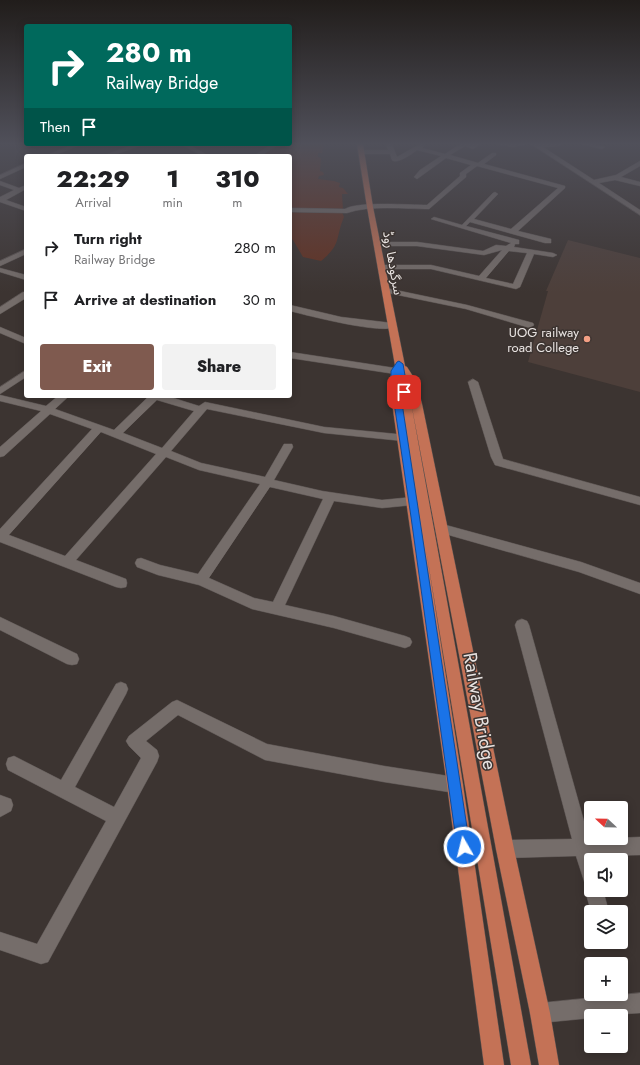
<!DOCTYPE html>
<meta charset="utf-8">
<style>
:root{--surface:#fff;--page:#f2f2f2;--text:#202124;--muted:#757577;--accent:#7f5a4f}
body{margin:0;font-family:Jost,"Noto Sans Arabic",sans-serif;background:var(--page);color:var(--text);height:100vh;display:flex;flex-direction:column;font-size:15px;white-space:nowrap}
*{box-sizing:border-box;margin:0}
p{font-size:13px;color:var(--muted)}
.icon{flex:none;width:22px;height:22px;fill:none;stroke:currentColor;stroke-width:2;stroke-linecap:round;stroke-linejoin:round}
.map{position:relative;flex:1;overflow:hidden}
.drawer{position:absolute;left:24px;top:154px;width:268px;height:244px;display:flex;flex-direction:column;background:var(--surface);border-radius:4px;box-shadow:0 2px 10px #0003}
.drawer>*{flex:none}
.top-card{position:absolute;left:24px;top:24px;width:268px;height:122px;border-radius:4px;box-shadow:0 2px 10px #0003;background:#00695c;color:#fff;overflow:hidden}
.needle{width:26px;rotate:292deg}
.tools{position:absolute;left:584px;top:801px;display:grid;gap:8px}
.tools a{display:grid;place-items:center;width:44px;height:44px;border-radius:4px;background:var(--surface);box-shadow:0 2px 10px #0003;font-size:20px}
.pin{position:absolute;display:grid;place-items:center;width:34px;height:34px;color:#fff;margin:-17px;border-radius:8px;box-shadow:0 2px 6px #0006}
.me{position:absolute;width:44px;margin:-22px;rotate:352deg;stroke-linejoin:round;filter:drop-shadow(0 0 3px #0008)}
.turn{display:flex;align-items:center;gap:14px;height:84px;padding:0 16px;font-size:18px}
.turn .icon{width:52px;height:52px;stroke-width:2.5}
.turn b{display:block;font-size:28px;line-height:34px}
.then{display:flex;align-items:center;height:38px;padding:0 16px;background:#0003;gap:8px;font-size:15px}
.eta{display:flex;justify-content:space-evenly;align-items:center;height:68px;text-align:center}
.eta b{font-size:24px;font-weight:800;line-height:28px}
.action{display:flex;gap:8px;margin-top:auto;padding:8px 16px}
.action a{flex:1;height:46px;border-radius:4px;background:var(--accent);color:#fff;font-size:16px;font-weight:800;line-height:46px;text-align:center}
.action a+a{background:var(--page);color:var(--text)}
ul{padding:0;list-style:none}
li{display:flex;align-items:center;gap:12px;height:52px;padding:0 16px}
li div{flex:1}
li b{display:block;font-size:15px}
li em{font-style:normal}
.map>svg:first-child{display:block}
</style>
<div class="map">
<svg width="640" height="1065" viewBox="0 0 640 1065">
<rect width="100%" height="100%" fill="#3c3431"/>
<!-- built -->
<polygon fill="#4d3f3a" points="568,240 640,258 640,392 528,362 548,291 546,291"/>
<!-- green -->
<g fill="#633121">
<polygon points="279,144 324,144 322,153 318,153 318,157 321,158 320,171 323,172 324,175 319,176 318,179 334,181 340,183 339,187 343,188 348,194 342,194 343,210 290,208 290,156 260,156"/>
<path d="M290 211 342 212 344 217C335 238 342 244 321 261L303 257 293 240 290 238Z"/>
</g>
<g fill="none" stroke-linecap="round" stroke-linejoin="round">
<defs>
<g id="minor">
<polygon points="74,144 82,144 53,156 45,156"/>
<polygon points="136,144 145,144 111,156 102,156"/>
<polygon points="181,144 188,144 209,156 202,156"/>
<polygon points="272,144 279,144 261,156 254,156"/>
<path d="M386 144H392L397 157 420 144 425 145 422 148 445 154 460 144H481L473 149 465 146 450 155 478 163 492 153H496V155L484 164 565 186V188L518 231 551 239V243H545L470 222 466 226 519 240V244H515L514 247 553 253 557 255 553 257 534 254 520 287 516 289 431 269H379L378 267 382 265H431L479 276 502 250 484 255 417 246H378L374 244 378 242H417L483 251 496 245 506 246 511 243 431 219 434 217 462 225 493 193 495 192 498 194 497 195 474 219 511 229 558 188 477 166 466 174V177L429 209C405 209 369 205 347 213L290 212V208L345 209C357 201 411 205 427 205L460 176V173L471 165 446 158 417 179 414 177 420 170 441 156 417 150C413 153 397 165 392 160 392 160 390 154 390 154H361L358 152 361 150H388ZM509 251 527 253 513 284 486 278Z"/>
<polygon points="498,144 528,144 513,147"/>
<polygon points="531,144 562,144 559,146 543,147 594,180 616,175 640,161 640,166 621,177 640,182 640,186 615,180 599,183 640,210 640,215"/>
<polygon points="582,144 593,144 605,147 602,149"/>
<polygon points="26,163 26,167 0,179 0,175"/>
<polygon points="0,181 19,188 26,185 26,189 6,200 26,207 26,211 0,202 0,197 14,190 0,185"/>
<polygon points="26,249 26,254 0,266 0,261"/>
<polygon points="0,268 26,275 26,280 0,272"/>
<polygon points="383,288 386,288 467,305 533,323 534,325 530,328 466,309 383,292"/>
<polygon points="23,292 26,292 26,298 0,314 0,307"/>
<path d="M290 305 341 317 392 323 396 326C386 336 306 315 290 311Z"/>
<polygon points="0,327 26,338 26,344 0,333"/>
<polygon points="290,352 395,368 400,371 395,374 290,358"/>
<polygon points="26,370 26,377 0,394 0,387"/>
<polygon points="473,379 478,382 503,459 640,497 640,505 495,465 491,457 468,382"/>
<path d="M0 395 46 406 58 396H69L55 409 114 430 149 396H167L199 406 205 402 324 427 407 435 408 437 407 439 403 441 324 433 207 409 171 451 201 463 265 477 284 444H292L293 447 274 480 322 491 382 500 413 497 417 498 419 501 417 504 413 505 382 508 334 501 285 605 334 616 405 636 410 638 412 642 410 646 405 648 334 628 252 609 199 585 158 575 137 567 135 563 137 559 141 558 160 565 198 574 260 484 199 470 166 457 76 560 126 579 127 583 126 587 121 588 116 587 0 542V529L92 429 50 414 4 456 0 457V447L41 411 0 401ZM157 400 194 411 162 448 123 433ZM101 432 156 454 65 556 9 535ZM270 487 323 499 273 602 254 598 209 578Z"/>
<polygon points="442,524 581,562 640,583 640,594 579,572 438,532 436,529 438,526"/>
<polygon points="0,617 77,654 79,659 77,664 72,665 67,664 0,630"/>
<polygon points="522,619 527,621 529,625 589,839 640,837 640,855 594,856 595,860 591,860 591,890 603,890 609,912 591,912 585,890 587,885 585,884 576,856 505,858 499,855 496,849 499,843 505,840 572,839 515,625 517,621"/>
<polygon points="121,682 126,684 128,689 126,694 75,787 114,807 141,758 129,746 126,741 129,736 172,702 177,700 267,744 384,766 455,777 461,779 463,785 461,791 455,793 384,782 265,760 178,715 146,741 157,750 159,756 157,762 48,962 41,964 0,950 0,932 37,944 106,821 8,770 6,764 8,758 14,756 61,780 116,684"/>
<polygon points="0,795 11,799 13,805 11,811 0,817"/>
<polygon points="640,993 640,1013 591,1016 591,1018 540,1023 533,1020 530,1013 533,1006 540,1003"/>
</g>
<polygon id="major" points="357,144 363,144 373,207 405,366 407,367 416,381 422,404 514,849 550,1013 559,1065 539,1065 530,1013 496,849 410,397 531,1065 511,1065 426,549 463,785 504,1065 484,1065 447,785 389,382 392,372 396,371 367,207"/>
</defs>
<!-- minor casing -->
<use href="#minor" stroke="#5a5351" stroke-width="1"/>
<!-- major casing -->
<use href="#major" stroke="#5a5351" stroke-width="1"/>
<!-- minor -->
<use href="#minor" fill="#756d6a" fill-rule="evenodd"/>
<!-- major -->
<use href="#major" fill="#c47256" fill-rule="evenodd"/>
</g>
<!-- sky -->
<linearGradient id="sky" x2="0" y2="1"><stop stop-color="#211d1b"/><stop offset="0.49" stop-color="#50505a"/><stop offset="1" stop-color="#50505a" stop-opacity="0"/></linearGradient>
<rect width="640" height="293" fill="url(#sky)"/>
<!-- route -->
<polygon fill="#1a73e8" stroke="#114b97" points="399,361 403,364 408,392 404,394 402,393 398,377 470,847 468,851 464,853 459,851 457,847 411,517 391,382 391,371 397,362"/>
<!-- markers -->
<circle fill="#f39f84" stroke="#3c3431" stroke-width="1.5" cx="587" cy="339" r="4"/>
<g text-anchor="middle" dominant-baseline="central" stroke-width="3" stroke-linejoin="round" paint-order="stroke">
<!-- far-street labels -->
<g font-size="13" fill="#e9e4e2" stroke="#3c3431">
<text transform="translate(393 263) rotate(80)">سرگودھا روڈ</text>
</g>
<!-- far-poi labels -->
<g font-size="13" fill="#e9e4e2" stroke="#3c3431" text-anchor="end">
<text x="579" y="332">UOG railway<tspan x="579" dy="15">road College</tspan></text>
</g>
<!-- near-street labels -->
<g font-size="19" fill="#e9e4e2" stroke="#3c3431">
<text transform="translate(480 711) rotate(80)">Railway Bridge</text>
</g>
</g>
</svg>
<div class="tools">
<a><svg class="needle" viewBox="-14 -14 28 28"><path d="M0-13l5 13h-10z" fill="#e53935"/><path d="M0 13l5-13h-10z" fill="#757577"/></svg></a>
<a><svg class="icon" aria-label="sound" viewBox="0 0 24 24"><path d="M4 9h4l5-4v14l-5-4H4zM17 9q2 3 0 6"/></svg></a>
<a><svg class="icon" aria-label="layers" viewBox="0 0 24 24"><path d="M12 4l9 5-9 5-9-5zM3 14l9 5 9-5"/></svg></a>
<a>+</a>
<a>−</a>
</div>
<div class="pin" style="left:404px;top:392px;background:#d93025"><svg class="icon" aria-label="arrive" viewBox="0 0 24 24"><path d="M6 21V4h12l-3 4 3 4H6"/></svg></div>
<svg class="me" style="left:464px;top:847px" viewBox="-20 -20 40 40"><circle r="17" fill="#1a73e8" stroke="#fff" stroke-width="3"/><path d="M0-11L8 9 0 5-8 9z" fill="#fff"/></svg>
<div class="top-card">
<div class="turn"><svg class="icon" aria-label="right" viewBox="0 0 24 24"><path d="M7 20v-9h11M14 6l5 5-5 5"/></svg><div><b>280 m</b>Railway Bridge</div></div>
<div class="then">Then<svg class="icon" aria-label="arrive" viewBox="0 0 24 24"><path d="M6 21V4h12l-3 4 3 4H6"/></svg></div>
</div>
<section class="drawer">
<div class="eta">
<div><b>22:29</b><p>Arrival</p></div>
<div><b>1</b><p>min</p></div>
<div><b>310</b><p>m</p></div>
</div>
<ul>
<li><svg class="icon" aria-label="right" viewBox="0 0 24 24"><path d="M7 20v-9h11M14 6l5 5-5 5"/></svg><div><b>Turn right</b><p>Railway Bridge</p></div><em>280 m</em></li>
<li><svg class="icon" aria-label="arrive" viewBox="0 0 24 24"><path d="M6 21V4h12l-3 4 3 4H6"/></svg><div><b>Arrive at destination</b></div><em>30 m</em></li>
</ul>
<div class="action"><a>Exit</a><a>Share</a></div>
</section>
</div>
